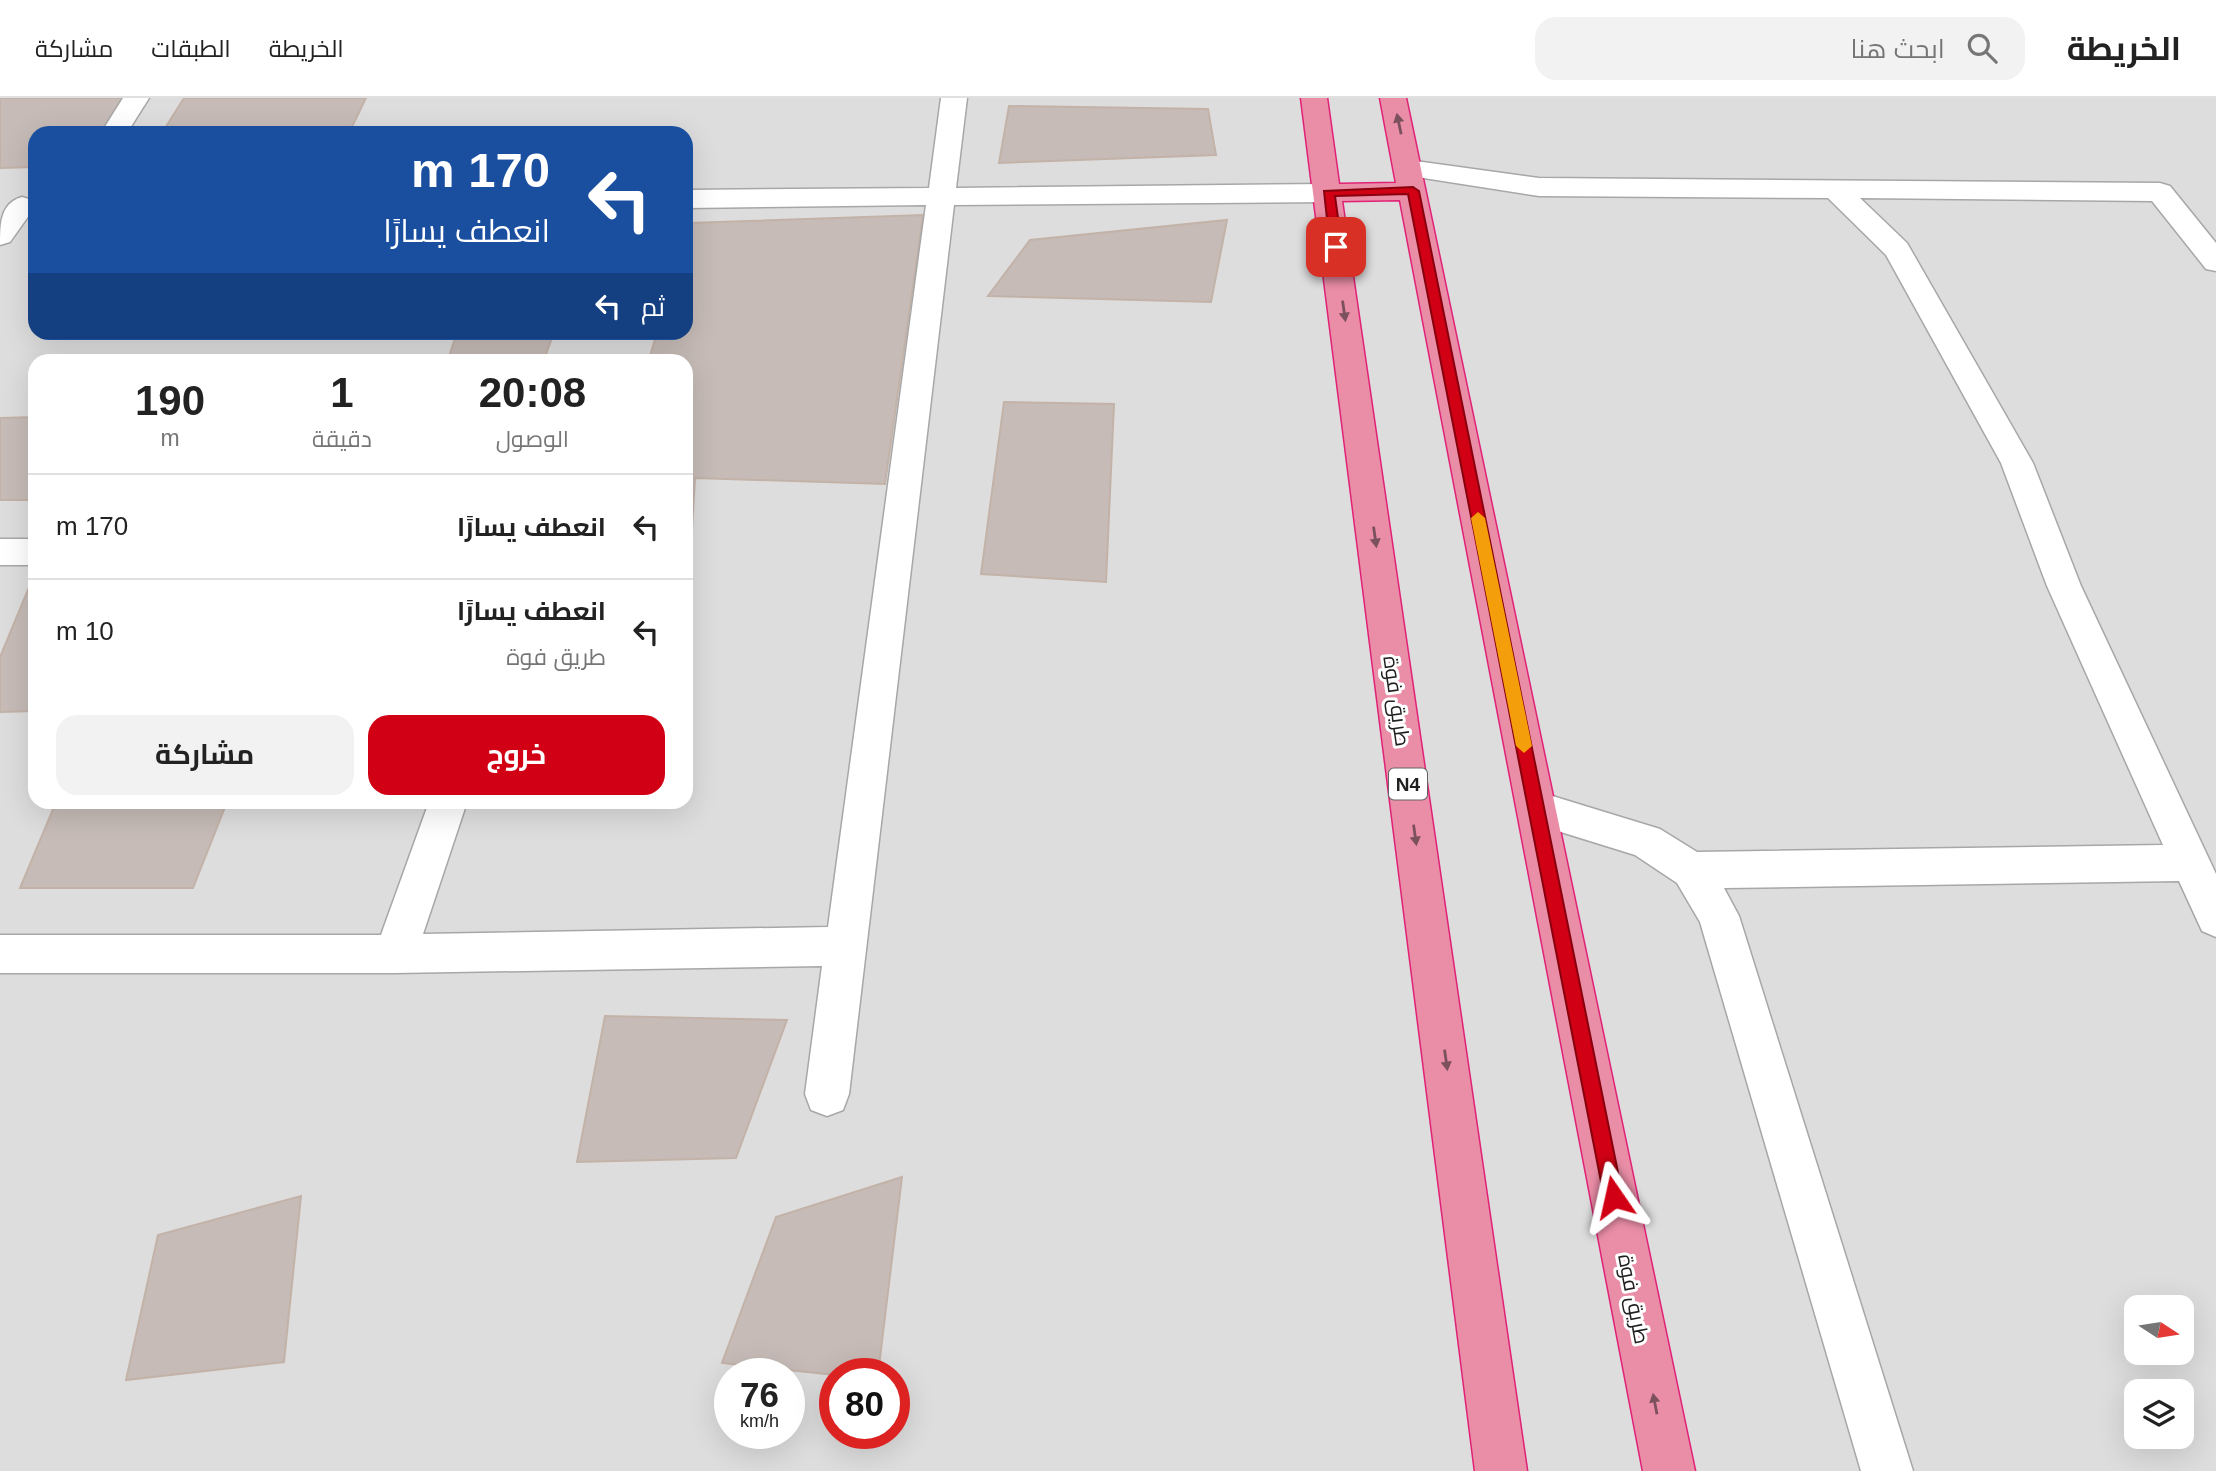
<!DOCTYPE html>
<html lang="ar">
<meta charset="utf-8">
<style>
:root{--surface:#fff;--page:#f2f2f2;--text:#222;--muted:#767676;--line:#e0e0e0;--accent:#d10014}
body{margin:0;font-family:Helvetica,Cairo,sans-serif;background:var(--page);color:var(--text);direction:rtl;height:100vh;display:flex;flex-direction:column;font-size:26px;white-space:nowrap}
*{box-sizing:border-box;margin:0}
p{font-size:23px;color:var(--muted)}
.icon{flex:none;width:38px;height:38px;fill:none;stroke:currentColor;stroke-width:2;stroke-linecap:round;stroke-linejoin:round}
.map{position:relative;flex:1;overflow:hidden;direction:ltr}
.sheet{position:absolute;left:28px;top:256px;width:665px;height:455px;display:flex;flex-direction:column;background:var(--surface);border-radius:21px;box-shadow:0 7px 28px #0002;direction:rtl}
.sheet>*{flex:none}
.hud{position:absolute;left:28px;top:28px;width:665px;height:214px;border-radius:21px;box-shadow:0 7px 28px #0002;direction:rtl;background:#1a4fa0;color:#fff;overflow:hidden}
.needle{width:46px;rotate:102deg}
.controls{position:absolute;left:2124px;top:1197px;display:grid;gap:14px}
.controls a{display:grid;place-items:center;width:70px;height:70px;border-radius:14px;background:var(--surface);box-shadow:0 7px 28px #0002;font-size:35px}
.speed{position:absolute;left:714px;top:1260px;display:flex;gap:14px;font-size:35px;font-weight:700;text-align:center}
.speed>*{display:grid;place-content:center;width:91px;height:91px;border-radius:50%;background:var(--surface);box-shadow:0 7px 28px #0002;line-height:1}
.speed small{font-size:18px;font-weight:400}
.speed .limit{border:10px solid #d22;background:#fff;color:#111}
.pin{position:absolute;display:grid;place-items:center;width:60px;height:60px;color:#fff;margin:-30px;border-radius:14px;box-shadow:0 4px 10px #0006}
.me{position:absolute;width:77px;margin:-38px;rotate:349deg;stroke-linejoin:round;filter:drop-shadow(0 0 5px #0008)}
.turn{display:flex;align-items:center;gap:24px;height:147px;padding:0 28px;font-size:32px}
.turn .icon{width:91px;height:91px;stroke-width:2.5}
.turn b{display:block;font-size:49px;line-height:60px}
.then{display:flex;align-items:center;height:66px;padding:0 28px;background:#0003;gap:14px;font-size:26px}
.eta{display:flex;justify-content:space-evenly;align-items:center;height:119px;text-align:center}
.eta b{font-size:42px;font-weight:700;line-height:49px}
.primary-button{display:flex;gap:14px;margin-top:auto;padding:14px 28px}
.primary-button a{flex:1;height:80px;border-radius:21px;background:var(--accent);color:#fff;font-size:28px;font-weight:700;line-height:80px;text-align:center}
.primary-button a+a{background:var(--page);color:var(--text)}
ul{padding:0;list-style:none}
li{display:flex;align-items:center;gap:21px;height:105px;padding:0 28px;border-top:2px solid var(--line)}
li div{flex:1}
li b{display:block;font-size:26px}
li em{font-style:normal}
header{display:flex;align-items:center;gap:42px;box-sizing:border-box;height:98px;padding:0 35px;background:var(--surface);border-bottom:2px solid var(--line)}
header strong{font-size:33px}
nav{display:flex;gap:38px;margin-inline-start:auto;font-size:24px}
.search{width:490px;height:63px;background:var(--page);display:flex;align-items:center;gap:18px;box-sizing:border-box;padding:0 24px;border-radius:21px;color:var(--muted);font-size:26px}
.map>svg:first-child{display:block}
</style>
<header>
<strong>الخريطة</strong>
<div class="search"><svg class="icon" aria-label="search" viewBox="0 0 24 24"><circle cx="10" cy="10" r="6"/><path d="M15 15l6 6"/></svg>ابحث هنا</div>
<nav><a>الخريطة</a><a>الطبقات</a><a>مشاركة</a></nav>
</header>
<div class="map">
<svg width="2216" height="1373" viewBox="0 0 2216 1373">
<rect width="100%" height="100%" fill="#f1ede7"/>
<!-- residential -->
<path fill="#dedddd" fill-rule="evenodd" d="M0 0H2216V1373H0ZM35 35H686V234H35ZM35 262H686V704H35ZM2137 1209H2182V1255H2137ZM730 1276H789V1335H730ZM835 1276H894V1335H835ZM2137 1293H2182V1339H2137Z"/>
<!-- building -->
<g fill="#c6bbb6" stroke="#c3b2a8" stroke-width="2">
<polygon points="0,0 130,0 109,35 35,35 35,69 0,70"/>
<polygon points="184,0 366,0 349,35 162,35"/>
<polygon points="1009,8 1208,11 1216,57 999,65"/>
<polygon points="923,117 885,386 695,380 689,483 686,482 686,262 649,262 657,234 686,234 686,135 689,125"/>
<polygon points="1227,122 1211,204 988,198 1030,142"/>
<polygon points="457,234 554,234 544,262 448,262"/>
<polygon points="1004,304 1114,306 1106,484 981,476"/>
<polygon points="35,319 35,402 0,402 0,320"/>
<polygon points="32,482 35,483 35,613 0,614 0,559"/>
<polygon points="56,704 227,704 193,790 20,790"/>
<polygon points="605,918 787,922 736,1060 577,1064"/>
<polygon points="902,1079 878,1276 835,1277 722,1265 776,1119"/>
<polygon points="301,1098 284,1264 126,1282 158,1137"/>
</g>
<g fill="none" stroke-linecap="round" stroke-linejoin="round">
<defs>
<g id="street">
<polygon points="123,0 149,0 127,35 101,35"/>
<polygon points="941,0 967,0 956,90 1328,86 1338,89 1342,95 1338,101 1328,104 954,107 849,996 843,1012 827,1018 811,1012 805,996 822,868 395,875 0,875 0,837 381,837 429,704 467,704 423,836 828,829 926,107 686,110 686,92 929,90"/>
<polygon points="1408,62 1539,80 2160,85 2170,88 2216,145 2216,173 2206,171 2152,103 1860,100 1907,145 2033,365 2081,488 2216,776 2216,839 2202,833 2179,783 1724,790 1739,818 1913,1373 1861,1373 1700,824 1677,785 1635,757 1522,722 1517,710 1522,698 1536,693 1660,731 1697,754 2163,747 2047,488 2001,365 1886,157 1828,100 1539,98 1398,76 1394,70 1398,64"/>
<path d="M22 99 32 102 35 109 10 144 0 147C0 127 0 105 22 99Z"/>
<rect x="0" y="441" width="35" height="26"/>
</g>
<polygon id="highway" points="1301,0 1327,0 1339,86 1396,85 1380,0 1406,0 1695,1373 1643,1373 1400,102 1342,103 1527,1373 1475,1373"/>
</defs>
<!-- street casing -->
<use href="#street" stroke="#a7a7a7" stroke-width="3"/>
<!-- highway casing -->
<use href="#highway" stroke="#e02276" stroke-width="3"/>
<!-- street -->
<use href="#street" fill="#fff" fill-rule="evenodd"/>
<!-- highway -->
<use href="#highway" fill="#ea8da7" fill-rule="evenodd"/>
</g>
<!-- one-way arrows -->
<defs><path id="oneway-solid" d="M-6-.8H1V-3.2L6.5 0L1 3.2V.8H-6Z" transform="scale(1.75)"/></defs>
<g fill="#7b515d">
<use href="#oneway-solid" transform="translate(1399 26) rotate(-102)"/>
<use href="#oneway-solid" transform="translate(1344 213) rotate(82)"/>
<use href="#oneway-solid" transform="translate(1375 439) rotate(82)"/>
<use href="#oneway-solid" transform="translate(1415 737) rotate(82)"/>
<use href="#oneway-solid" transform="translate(1446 962) rotate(82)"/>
<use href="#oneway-solid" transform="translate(1655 1306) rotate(-101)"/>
</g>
<!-- route -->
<polygon fill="#d10014" stroke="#88000d" stroke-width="2" points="1413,89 1419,93 1623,1099 1621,1106 1614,1108 1607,1106 1604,1099 1408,96 1335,98 1342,149 1336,153 1330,149 1324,93"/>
<!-- slow -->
<polygon fill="#f59e0b" points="1478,414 1485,420 1532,648 1524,655 1516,648 1471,420"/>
<g text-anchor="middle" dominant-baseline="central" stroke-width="6" stroke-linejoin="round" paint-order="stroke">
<!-- shield labels -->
<rect fill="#fff" stroke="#636363" stroke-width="2" x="1389" y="670.5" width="38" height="31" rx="5"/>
<g font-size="19" font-weight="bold" fill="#202020">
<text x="1408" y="686">N4</text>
</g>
<!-- street labels -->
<g font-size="21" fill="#202020" stroke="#fff">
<text transform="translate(1397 603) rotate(82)">طريق فوة</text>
<text transform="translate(1634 1201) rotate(79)">طريق فوة</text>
</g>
</g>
</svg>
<div class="controls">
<a><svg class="needle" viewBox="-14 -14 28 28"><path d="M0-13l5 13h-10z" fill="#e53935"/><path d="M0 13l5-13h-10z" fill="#767676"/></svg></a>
<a><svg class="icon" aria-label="layers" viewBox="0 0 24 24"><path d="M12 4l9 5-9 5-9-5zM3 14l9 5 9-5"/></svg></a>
</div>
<div class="speed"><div>76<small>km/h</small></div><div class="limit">80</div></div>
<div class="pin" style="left:1336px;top:149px;background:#d93025"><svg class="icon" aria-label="arrive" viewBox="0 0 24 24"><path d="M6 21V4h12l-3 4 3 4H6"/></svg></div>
<svg class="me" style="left:1614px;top:1099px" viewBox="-20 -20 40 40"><path d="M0-17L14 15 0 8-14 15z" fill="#d10014" stroke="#fff" stroke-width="4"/></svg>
<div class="hud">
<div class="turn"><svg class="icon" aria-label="left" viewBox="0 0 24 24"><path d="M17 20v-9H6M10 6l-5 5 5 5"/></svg><div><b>170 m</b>انعطف يسارًا</div></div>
<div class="then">ثم<svg class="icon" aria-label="left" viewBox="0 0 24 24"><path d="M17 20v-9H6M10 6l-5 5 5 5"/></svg></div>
</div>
<section class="sheet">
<div class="eta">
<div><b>20:08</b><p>الوصول</p></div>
<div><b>1</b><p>دقيقة</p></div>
<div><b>190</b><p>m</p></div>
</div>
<ul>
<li><svg class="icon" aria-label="left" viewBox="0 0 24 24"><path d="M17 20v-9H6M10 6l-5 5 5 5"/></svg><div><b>انعطف يسارًا</b></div><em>170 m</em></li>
<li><svg class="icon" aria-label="left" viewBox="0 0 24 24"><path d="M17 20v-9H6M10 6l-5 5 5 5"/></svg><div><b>انعطف يسارًا</b><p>طريق فوة</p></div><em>10 m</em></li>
</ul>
<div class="primary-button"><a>خروج</a><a>مشاركة</a></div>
</section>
</div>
